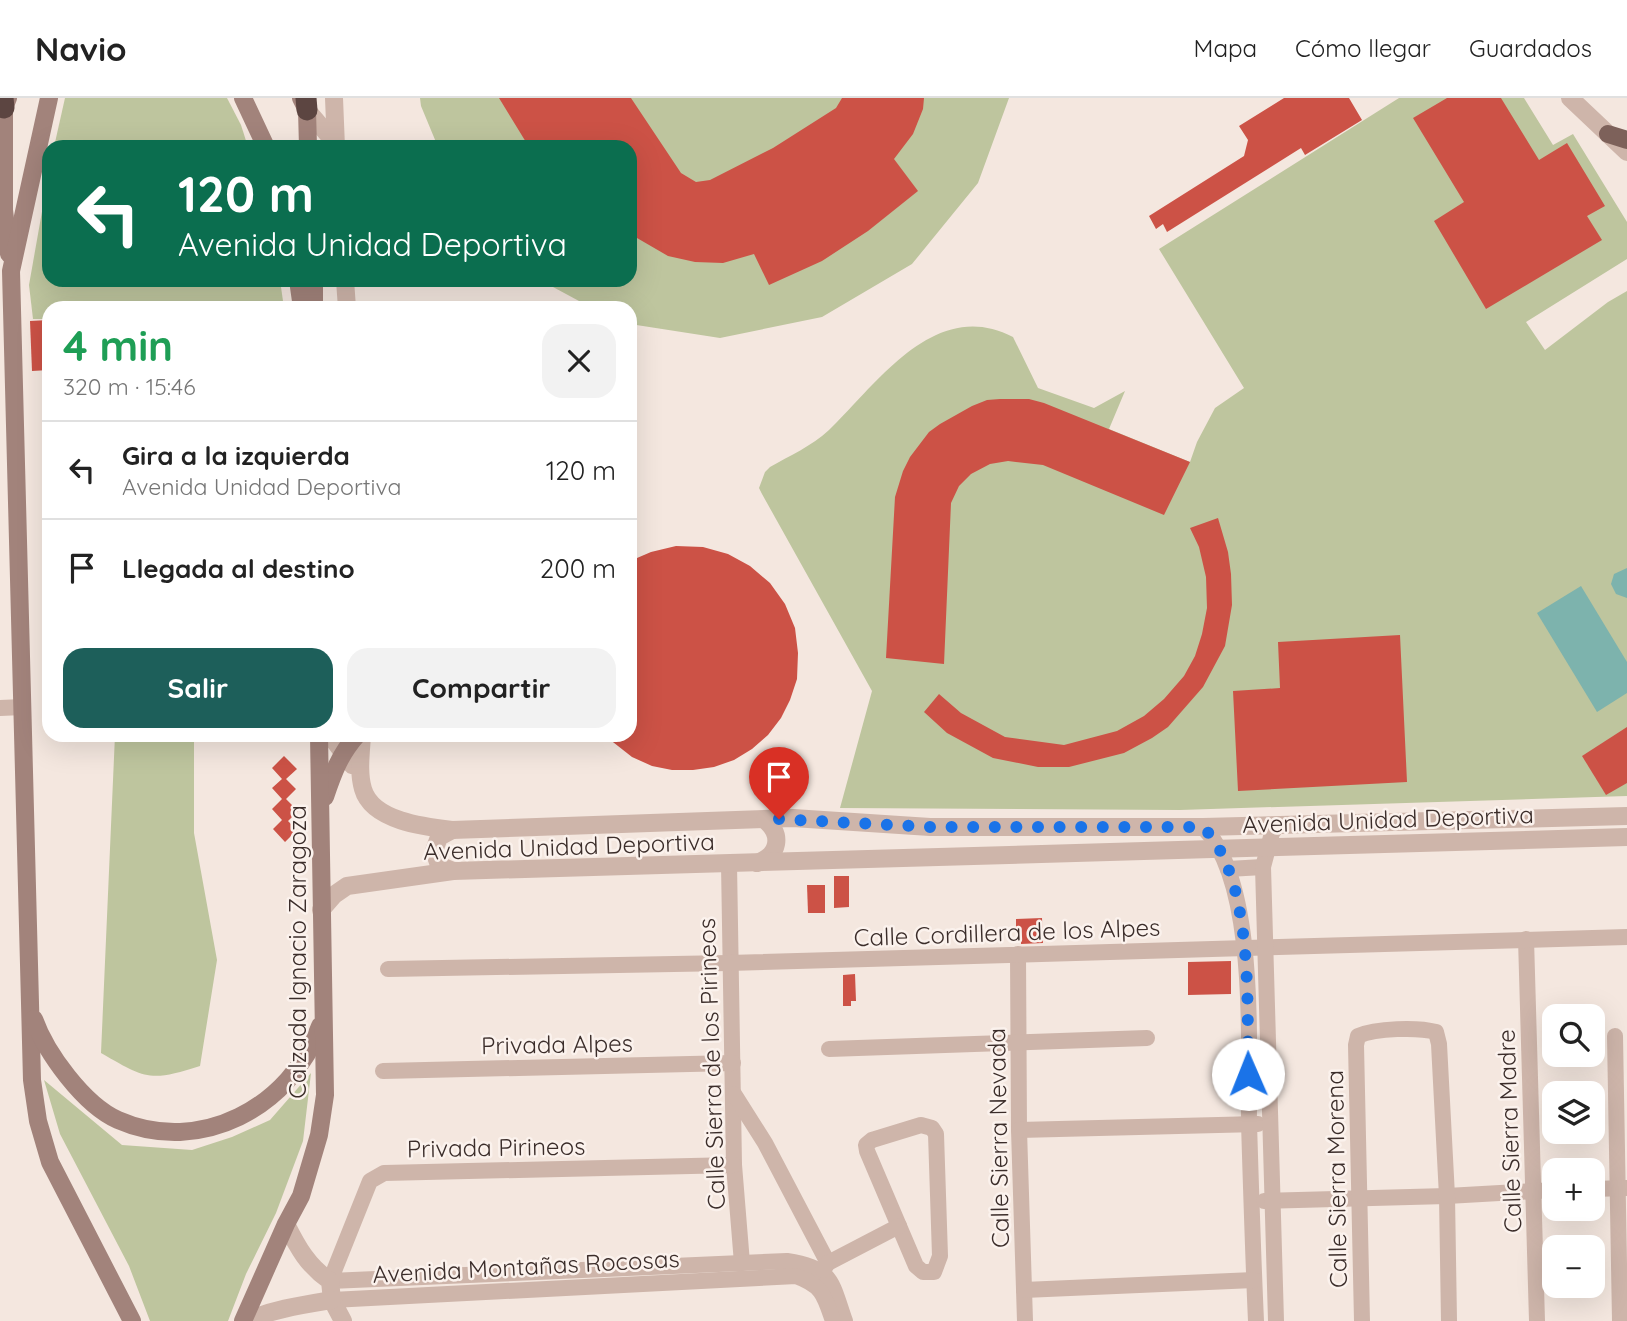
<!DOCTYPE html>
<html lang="es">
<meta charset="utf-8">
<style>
:root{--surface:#fff;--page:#f2f2f2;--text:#222;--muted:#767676;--line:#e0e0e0;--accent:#1d5f5a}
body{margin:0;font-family:Quicksand,sans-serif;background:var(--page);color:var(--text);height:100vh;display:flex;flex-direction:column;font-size:26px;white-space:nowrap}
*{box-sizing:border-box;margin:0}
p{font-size:23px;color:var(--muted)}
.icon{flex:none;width:38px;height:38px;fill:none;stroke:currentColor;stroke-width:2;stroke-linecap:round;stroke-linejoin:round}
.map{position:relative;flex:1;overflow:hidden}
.details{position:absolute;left:42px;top:203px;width:595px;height:441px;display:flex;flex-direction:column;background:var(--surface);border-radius:21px;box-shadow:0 7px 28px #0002}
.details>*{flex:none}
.hud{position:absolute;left:42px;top:42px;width:595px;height:147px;border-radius:21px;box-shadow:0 7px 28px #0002;background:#0b6e4f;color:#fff;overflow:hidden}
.controls{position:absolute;left:1542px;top:906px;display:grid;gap:14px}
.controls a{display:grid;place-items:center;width:63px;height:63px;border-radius:14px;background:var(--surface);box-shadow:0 7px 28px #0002;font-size:35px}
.pin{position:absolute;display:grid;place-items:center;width:60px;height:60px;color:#fff;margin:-72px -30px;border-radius:50% 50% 50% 0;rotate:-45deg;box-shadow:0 0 7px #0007}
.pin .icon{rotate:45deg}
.me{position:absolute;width:77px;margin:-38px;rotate:359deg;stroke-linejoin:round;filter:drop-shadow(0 0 5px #0008)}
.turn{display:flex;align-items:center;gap:24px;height:147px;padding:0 21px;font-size:32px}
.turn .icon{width:91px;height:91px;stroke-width:2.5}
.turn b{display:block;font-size:49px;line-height:60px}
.round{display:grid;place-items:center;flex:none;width:74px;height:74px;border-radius:21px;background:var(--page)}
.headline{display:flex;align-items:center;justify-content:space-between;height:119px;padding:0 21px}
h1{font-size:42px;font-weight:800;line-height:52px;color:#1e9e55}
.cta{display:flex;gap:14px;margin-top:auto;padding:14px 21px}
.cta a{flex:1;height:80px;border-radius:21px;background:var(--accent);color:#fff;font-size:28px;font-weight:800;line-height:80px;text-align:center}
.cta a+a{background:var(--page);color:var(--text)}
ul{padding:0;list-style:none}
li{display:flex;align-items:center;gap:21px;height:98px;padding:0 21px;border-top:2px solid var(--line)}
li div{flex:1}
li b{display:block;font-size:26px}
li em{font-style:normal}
header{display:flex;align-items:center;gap:42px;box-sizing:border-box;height:98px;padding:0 35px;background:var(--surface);border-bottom:2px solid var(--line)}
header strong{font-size:33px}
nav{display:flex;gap:38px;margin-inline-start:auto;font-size:24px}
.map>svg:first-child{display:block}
</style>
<header>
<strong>Navio</strong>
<nav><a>Mapa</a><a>Cómo llegar</a><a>Guardados</a></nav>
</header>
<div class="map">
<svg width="1627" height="1223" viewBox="0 0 1627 1223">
<rect width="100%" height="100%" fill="#f4e7df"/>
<!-- green -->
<g fill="#bec59e">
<polygon points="65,0 227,0 241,27 248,49 54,49"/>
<polygon points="420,0 1009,0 978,85 912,166 822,219 720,240 630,226 630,210 592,210 540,182 630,182 630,49 438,49 421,8"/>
<path d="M1399 0H1524L1553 47 1573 36 1627 124V161L1526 224 1545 252 1608 204 1627 193V698L1180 712 840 710 872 593 762 396 759 390 765 374 770 369C789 358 812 348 829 332 877 286 935 198 1013 239L1038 290 1094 310 1125 293 1109 331 1190 364 1197 344 1215 310 1244 290 1159 151Z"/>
<polygon points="49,74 49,182 280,182 284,210 49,210 49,221 33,221 29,187"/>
<path d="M115 637H194V735L217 862 200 968C150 984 146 981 101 955Z"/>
<polygon points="311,975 303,1043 276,1115 246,1176 228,1223 150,1223 129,1168 60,1036 44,982 122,1047 192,1052 232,1039 270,1022"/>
</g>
<!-- water -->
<g fill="#7db3ad">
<polygon points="1627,470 1627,500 1616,496 1611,486 1614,476"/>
<polygon points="1581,488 1627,564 1627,595 1597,614 1537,515"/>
</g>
<!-- building -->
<g fill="#cc5246">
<polygon points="499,0 631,0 681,75 696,84 710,82 773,50 836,10 842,0 924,0 923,11 913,36 894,61 918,93 868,133 822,163 769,187 754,156 723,165 695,164 668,158 637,140 630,133 630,49 529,49"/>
<polygon points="1284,0 1349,0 1362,22 1305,57 1301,50 1167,134 1163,126 1156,131 1149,118 1244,58 1248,42 1239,28"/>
<polygon points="1447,0 1501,0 1539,62 1567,45 1605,108 1587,118 1602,142 1486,211 1434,123 1464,104 1413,20"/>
<polygon points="49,222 49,272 32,273 30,223"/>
<polygon points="1000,301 1029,301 1044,305 1190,364 1164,417 1043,367 1008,363 990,366 971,376 959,388 951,405 944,566 886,560 895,399 903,373 910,359 929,334 940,326 972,308 987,302"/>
<polygon points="1218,420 1228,454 1231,476 1232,507 1225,548 1203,589 1168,629 1152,640 1124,655 1069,669 1038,669 993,660 947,635 924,614 939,596 961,615 1005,639 1064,647 1117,633 1144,618 1164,601 1184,578 1195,558 1202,536 1207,510 1206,479 1199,449 1190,430"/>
<polygon points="676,448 703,449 728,456 750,468 770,485 785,506 795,530 798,555 797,581 790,602 781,620 768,637 752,651 734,662 714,669 693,672 672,672 652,668 632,659 604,637 630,637 630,463 651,454"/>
<polygon points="1400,537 1407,684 1238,693 1233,593 1280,590 1278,544"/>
<polygon points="1627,629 1627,685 1606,697 1582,658"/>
<polygon points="284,658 297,671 286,681 296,691 286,701 298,713 288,723 297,732 285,744 273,731 282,722 272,711 282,701 272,690 282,681 272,670"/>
<polygon points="834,778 849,778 849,809 834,810"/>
<polygon points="807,787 825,787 825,815 808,815"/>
<polygon points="1042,820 1043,845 1021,846 1021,835 1016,835 1016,821"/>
<polygon points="1231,863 1231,896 1188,897 1188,864"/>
<polygon points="855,876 856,903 851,903 851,908 843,908 843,877"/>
</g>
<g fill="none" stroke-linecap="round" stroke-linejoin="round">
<!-- minor -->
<g stroke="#ceb5aa" stroke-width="16">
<polyline points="0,610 23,609"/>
<path d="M1203 729C1258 784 1248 949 1249 1025 1251 1091 1253 1157 1256 1223"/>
<polyline points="729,766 734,1067 742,1165"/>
<polyline points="1228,771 1263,769"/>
<polyline points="1526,841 1537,1223"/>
<polyline points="1018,856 1019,1032 1025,1223"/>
<polyline points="388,871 729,865 1627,839"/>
<polyline points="1615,938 1620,1223"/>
<polyline points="829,951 1147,940"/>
<polyline points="383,973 733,965"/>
<polyline points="734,996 765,1045 828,1165"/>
<polygon points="921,1027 932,1030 936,1036 940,1158 934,1174 923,1174 916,1168 867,1053 866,1047 872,1042"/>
<polyline points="1019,1032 1258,1026"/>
<path d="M734 1067 384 1075 370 1083 330 1183 787 1163C833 1170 831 1183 845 1223"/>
<polyline points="1592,1091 1627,1090"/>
<polyline points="1264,1103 1447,1098 1554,1092"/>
<polyline points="823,1172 828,1165 899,1128"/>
<polyline points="1024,1192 1254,1182"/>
<path d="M332 1202 796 1178C823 1188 824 1197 833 1223"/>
<polyline points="1276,1223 1263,769 1272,735 1278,727"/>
<path d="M1362 1223 1356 947 1358 938C1376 930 1418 929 1436 934L1439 946 1447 1098 1449 1223"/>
</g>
<!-- tertiary -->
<g stroke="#ceb5aa" stroke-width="18">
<polyline points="334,0 336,49"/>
<polyline points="1570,0 1627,54"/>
<polyline points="307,12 336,46"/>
<polyline points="345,182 347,210"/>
<polyline points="330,637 352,667"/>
<path d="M362 637C361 655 358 674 363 691 372 723 425 729 452 732L793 720 930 729H1203L1627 718"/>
<polyline points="452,732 439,739 434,753 439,767 453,773"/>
<path d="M757 765C779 757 783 737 765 722"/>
<polyline points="321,812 334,797 347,788 453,773 1627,739"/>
<path d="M286 1126C298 1150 308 1168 330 1183L332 1202 343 1223"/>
<path d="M246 1223C274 1211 302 1207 332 1202"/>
</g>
<!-- secondary -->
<g stroke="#a2837b" stroke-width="18">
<polyline points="8,0 4,10 4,112 9,156"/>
<polyline points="49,0 11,173 32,982 38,1023 50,1064 132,1223"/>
<polyline points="243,0 266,49"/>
<polyline points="301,0 307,12 308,49"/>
<polyline points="298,182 302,210"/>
<polyline points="314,182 314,210"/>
<path d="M325 699C333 675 340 656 357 637"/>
<path d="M34 921C46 955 84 1007 118 1022 200 1058 291 1009 320 928"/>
<polyline points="243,1223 286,1126 301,1098 319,1037 325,997 319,637"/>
</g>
<!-- primary -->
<polyline stroke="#7d615a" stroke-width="18" points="1608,36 1627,42"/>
<!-- motorway -->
<g stroke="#5c4541" stroke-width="21">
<polyline points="3,0 4,10"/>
<polyline points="306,0 307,12"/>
</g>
</g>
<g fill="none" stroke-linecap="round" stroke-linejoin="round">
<!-- route -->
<path stroke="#1a73e8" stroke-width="12" stroke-dasharray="0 21.6" d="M779 721 930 729H1203C1254 780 1247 908 1248 976"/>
</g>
<g text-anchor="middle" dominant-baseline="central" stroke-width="5" stroke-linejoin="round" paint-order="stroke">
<!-- street labels -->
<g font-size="24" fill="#3b2d2a" stroke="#fbf2ed">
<text transform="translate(1388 721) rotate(-2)">Avenida Unidad Deportiva</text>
<text transform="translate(569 748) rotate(-2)">Avenida Unidad Deportiva</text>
<text transform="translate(1007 834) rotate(-2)">Calle Cordillera de los Alpes</text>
<text transform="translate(297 854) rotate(-90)">Calzada Ignacio Zaragoza</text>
<text transform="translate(557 946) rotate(-1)">Privada Alpes</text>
<text transform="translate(711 966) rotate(-92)">Calle Sierra de los Pirineos</text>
<text transform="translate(1509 1033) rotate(-92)">Calle Sierra Madre</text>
<text transform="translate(998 1040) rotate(-91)">Calle Sierra Nevada</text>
<text transform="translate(496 1049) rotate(-1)">Privada Pirineos</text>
<text transform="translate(1336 1081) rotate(-91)">Calle Sierra Morena</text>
<text transform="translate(526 1168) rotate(-3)">Avenida Montañas Rocosas</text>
</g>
</g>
</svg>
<div class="controls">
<a><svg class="icon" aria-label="search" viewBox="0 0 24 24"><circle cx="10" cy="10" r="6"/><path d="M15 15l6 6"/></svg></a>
<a><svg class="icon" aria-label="layers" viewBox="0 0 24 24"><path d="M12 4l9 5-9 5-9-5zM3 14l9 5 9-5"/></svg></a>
<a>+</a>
<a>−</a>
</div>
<div class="pin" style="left:779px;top:721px;background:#d93025"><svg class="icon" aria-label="arrive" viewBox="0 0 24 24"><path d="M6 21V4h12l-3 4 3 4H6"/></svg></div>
<svg class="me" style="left:1248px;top:976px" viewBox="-20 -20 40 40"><circle r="19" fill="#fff"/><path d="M0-13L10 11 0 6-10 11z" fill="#1a73e8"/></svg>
<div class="hud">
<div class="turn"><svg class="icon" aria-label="left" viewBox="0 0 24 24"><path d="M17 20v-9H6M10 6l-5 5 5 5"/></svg><div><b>120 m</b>Avenida Unidad Deportiva</div></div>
</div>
<section class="details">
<div class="headline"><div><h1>4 min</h1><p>320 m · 15:46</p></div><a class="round"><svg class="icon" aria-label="close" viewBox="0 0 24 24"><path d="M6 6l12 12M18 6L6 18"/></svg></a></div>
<ul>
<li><svg class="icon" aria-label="left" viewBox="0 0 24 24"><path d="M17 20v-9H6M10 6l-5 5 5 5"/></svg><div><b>Gira a la izquierda</b><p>Avenida Unidad Deportiva</p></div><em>120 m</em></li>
<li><svg class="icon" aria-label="arrive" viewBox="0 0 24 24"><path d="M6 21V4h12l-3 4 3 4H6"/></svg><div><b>Llegada al destino</b></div><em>200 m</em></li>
</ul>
<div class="cta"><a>Salir</a><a>Compartir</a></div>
</section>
</div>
